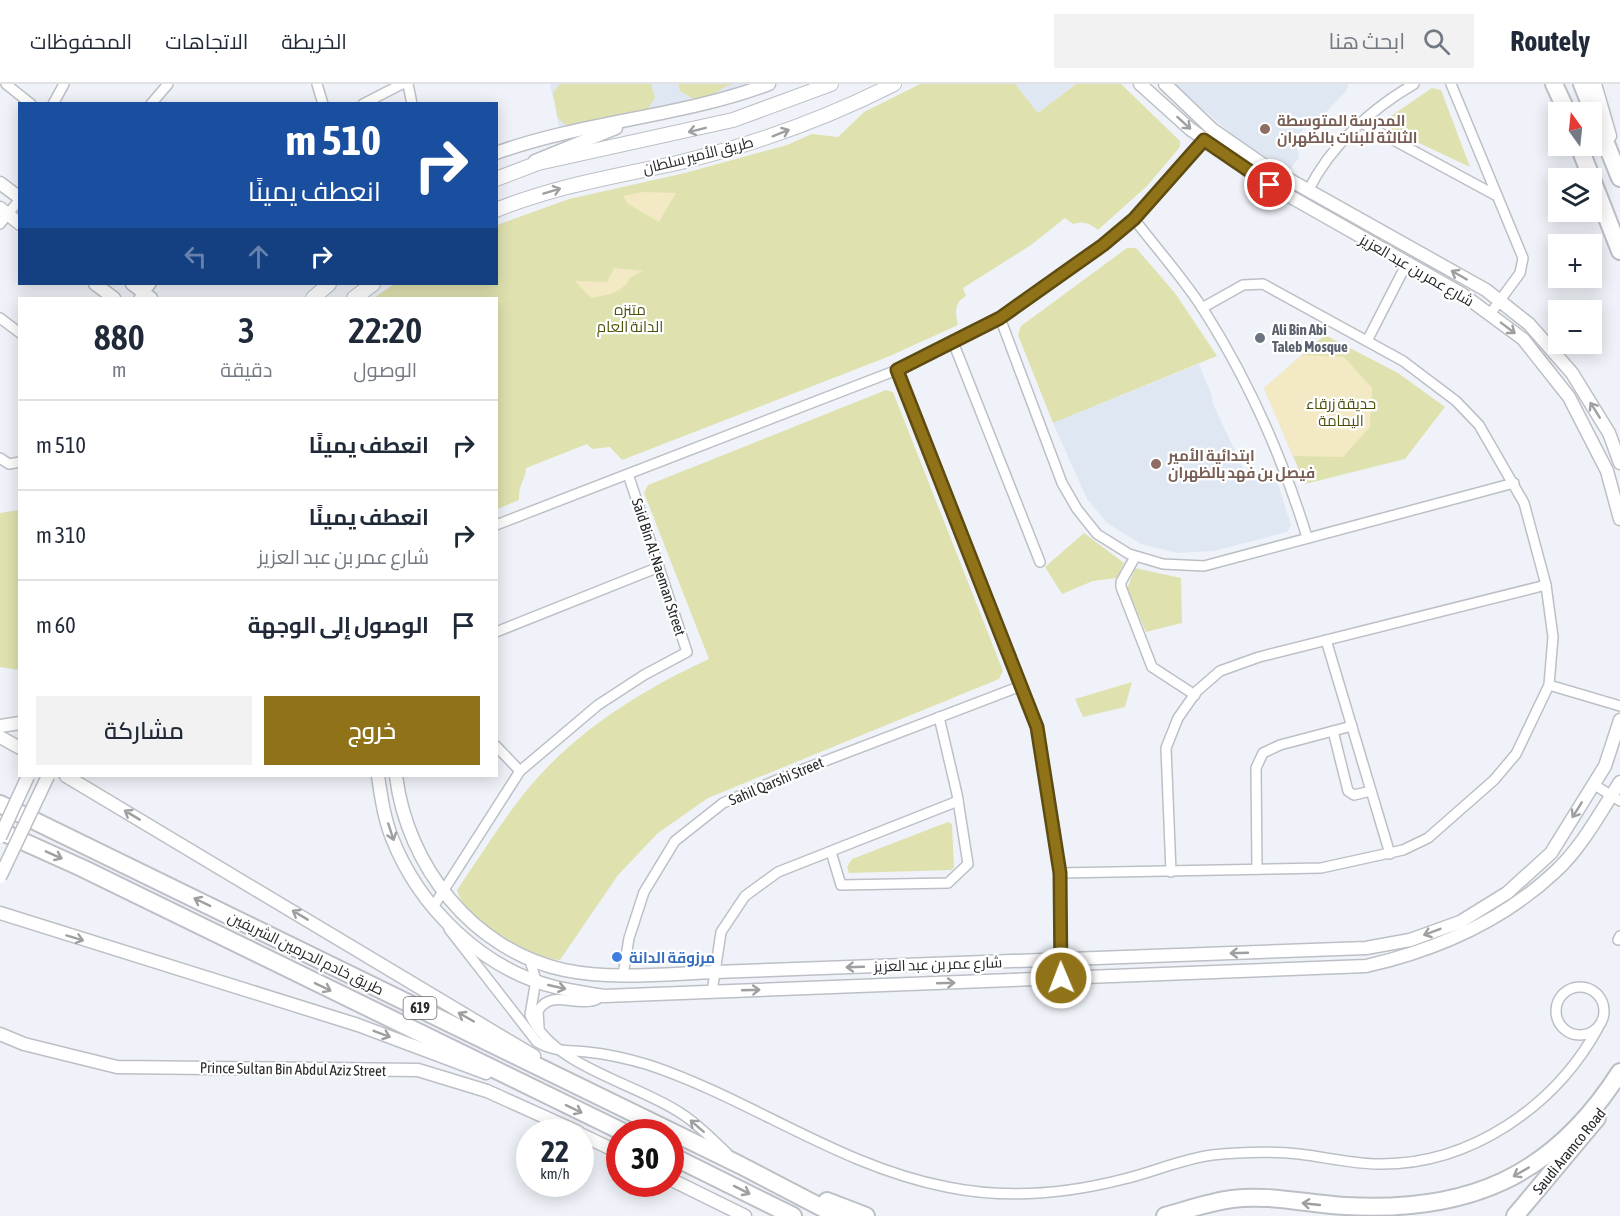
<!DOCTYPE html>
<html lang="ar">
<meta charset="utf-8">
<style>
:root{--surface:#fff;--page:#f2f2f3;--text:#1f2937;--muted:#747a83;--line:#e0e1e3;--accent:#907318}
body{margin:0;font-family:"Asap Condensed",Cairo,sans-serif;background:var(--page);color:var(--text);direction:rtl;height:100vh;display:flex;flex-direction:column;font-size:22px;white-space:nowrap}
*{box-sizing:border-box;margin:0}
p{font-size:20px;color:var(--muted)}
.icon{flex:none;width:33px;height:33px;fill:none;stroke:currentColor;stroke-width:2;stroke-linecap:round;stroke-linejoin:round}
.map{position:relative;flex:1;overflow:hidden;direction:ltr}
.panel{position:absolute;left:18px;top:213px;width:480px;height:480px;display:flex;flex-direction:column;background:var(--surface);border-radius:0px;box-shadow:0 3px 15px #0003;direction:rtl}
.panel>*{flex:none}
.guide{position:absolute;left:18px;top:18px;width:480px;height:183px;border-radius:0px;box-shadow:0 3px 15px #0003;direction:rtl;background:#1a4fa0;color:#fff;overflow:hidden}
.needle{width:39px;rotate:345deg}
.controls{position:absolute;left:1548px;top:18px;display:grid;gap:12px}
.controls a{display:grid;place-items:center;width:54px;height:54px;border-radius:0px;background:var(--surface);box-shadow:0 3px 15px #0003;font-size:30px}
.speed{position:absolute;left:516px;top:1035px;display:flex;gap:12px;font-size:30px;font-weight:700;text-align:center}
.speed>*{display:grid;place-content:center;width:78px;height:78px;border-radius:50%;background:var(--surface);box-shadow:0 3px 15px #0003;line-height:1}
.speed small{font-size:15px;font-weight:400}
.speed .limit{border:9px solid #d22;background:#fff;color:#111}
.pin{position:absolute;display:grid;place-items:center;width:51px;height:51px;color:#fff;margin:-26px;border:3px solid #fff;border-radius:50%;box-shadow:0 2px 6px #0007}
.me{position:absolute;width:66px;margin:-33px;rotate:359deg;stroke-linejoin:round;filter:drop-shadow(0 0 4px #0008)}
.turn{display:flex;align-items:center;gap:21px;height:126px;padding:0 18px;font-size:27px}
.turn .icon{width:78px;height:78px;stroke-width:2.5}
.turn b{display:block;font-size:42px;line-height:51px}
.lanes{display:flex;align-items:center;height:57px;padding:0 18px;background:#0003;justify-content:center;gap:30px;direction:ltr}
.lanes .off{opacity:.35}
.eta{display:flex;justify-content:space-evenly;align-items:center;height:102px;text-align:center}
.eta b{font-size:36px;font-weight:600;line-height:42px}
.button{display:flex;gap:12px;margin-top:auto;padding:12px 18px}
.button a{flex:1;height:69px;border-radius:0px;background:var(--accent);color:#fff;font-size:24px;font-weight:600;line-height:69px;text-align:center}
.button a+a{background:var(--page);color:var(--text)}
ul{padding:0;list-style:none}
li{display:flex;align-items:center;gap:18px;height:90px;padding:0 18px;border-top:2px solid var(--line)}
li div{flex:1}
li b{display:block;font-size:22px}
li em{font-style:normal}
header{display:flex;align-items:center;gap:36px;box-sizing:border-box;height:84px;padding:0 30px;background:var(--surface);border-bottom:2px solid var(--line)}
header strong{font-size:28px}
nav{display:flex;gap:33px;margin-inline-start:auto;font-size:21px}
.search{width:420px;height:54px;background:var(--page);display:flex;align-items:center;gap:15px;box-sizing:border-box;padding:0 21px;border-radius:0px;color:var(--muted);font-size:22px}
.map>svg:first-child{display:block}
</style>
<header>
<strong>Routely</strong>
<div class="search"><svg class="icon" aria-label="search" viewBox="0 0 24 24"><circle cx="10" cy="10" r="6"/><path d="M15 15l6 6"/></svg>ابحث هنا</div>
<nav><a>الخريطة</a><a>الاتجاهات</a><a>المحفوظات</a></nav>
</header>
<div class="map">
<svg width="1620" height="1132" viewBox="0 0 1620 1132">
<rect width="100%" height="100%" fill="#eff3f9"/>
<!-- built -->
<g fill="#dfe7f3">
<polygon points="550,0 760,0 698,19 559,43"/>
<polygon points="1015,0 1076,0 1038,29"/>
<polygon points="1173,0 1348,0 1347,6 1315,40 1310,39 1295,54 1299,74 1290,85 1285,86 1232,50"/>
<polygon points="1199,280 1213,315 1212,318 1245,388 1275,391 1291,441 1287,448 1214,467 1177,469 1141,460 1107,439 1087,415 1053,339"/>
</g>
<!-- green -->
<g fill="#dfe2af">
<polygon points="560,0 651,0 655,14 647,26 566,41 558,34 553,9"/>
<path d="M678 0H734C719 3 715 13 698 18L680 7Z"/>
<path d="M920 0H1015L1038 29 1076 0H1121L1180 57V63L1147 102 1098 146C1090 140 1084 136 1073 140L1065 134 1031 161 963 204 966 212C954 219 955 228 958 241L890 272 622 376 610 363 592 365 587 360 526 384C526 395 518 400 519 416L497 425 496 214H374L394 200H496L497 141 569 115 685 89 787 61 812 50 838 53 864 28Z"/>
<polygon points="1432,4 1441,6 1470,83 1385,43 1385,36"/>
<polygon points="1127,164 1136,164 1175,209 1217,272 1053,339 1018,251 1021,242"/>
<polygon points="1325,251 1398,289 1445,323 1405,375 1305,400 1264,304"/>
<path d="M886 306 893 308 1003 587 999 595 708 714 658 749 618 791 560 876C532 876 463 834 457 806 478 775 499 742 522 712 570 651 639 607 709 575L644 409 648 401Z"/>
<polygon points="19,426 20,426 19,586 0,583 0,429"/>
<polygon points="1084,449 1124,479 1117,494 1093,497 1062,510 1045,483"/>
<polygon points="1135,484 1181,494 1182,539 1146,548 1127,505"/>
<polygon points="1132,598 1125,623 1083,633 1075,615"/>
<polygon points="948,738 952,740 954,783 952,786 849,789 847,783 852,775"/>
</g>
<!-- sand -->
<g fill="#f3e9c4">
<polygon points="643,108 676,109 659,138 628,120 623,112"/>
<path d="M614 184 643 187 631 193C623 209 607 211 591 214L575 197 607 198Z"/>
<polygon points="1302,271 1344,273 1372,304 1370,343 1343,373 1293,372 1264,304"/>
</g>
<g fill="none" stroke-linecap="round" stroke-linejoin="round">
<defs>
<g id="street">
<polyline points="6,0 31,20"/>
<polyline points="317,0 323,20"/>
<polyline points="408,0 412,20"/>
<polyline points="1451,0 1523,174 1520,189 1490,230"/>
<polyline points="53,20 64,0"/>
<polyline points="151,20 168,0"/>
<polyline points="363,20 402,0"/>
<polyline points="1362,39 1497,112"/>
<path d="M1308 107C1330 62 1371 25 1414 0"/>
<path d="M1134 135C1157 165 1183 194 1203 225 1249 297 1282 372 1307 453"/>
<polyline points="0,140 20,115"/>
<polyline points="139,214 151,200"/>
<polyline points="0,234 20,249"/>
<polyline points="1000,234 1062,399 1077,425 1097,450 1129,470 1163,480 1204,482 1514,399"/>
<polyline points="1367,257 1407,179"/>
<polyline points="953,258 1040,478"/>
<polyline points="897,286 1037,643 1060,789 1061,894"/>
<polyline points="0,374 9,380 20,378"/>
<polyline points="496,441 897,286 1000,234 1103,161 1134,135 1208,52"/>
<polyline points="1135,473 1121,498 1121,503 1152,583 1195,611"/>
<polyline points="496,548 659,483"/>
<polyline points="1326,556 1390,770"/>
<polyline points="1549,601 1620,622"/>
<polyline points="1333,647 1348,707 1354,711 1371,707"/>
<polyline points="496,662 520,687"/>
<polyline points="1593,700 1620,717"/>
<polyline points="831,768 841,801 948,799 968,780 957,710 939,633"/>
<polyline points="1257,785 1256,684 1263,669 1280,661 1352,642"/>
<polyline points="1171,788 1166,664 1178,634 1197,607 1220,587 1259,573 1546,501"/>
<polyline points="1060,789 1321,784 1403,766 1428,754 1494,696 1516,670 1549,601 1553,553 1546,501 1524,419 1479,341 1456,317 1403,277 1263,200 1243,201 1202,224"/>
<polyline points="433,823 520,687 598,621 644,591 687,568 628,390"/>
<path d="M449 845 537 958C553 968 569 966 587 968 608 970 629 975 649 981 751 1015 839 1082 947 1103 1005 1115 1066 1110 1124 1095 1153 1088 1182 1075 1212 1071 1241 1068 1270 1067 1299 1070 1325 1073 1352 1080 1379 1080 1471 1081 1555 1022 1598 944"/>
<polyline points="1618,856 1620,852"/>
<path d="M529 874 536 896 530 931C554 984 637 999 682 1030 699 1041 713 1056 727 1069"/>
<polyline points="623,891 629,854 644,808 675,757 723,719 791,690 1021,602"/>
<circle cx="1580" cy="927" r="24"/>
<polyline points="712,908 721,848 745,812 778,788 958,717"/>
<path d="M539 943 538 927C550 906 572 921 591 917 595 917 600 913 604 912"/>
</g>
<g id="secondary">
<polyline points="1140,0 1190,45 1270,101 1462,210 1523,255 1569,313 1607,387 1620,435"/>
<polyline points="1165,0 1213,46 1265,82 1486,206 1529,240 1572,289 1609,349 1620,379"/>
<polyline points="1595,0 1610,52"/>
<path d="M496 69C585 37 681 33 769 0"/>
<polyline points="535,77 616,44"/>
<polyline points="0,99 20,114"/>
<polyline points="0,124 20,140"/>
<polyline points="95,200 114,214"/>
<polyline points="132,200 151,214"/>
<polyline points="0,642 20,639"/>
<polyline points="0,653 20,664"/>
<polyline points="66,692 534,972"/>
<path d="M378 692C381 712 384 734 392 754 419 823 482 885 555 903 571 907 588 909 604 912L1366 882C1437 866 1502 838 1556 787 1582 763 1601 727 1620 698"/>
<path d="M396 692C407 781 472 866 564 886 613 896 665 890 715 888L1366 864 1410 856 1460 838 1507 809 1551 769 1605 682 1620 636"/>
<polyline points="0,829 358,941 486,989"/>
<polyline points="0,950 24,960 117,983 418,986 487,1007 578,1048"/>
<polyline points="580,1050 620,1069"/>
<polyline points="670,1095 745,1132"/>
</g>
<g id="primary">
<polyline points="496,95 538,79 733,36 831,0"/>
<path d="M496 126C555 102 616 92 677 79 752 61 825 35 894 0"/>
<polyline points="313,214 329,200"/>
<polyline points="354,214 373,200"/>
</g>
<g id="highway">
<polyline points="1554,0 1567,28"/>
<polyline points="1582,0 1620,94"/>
<polyline points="1579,62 1620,167"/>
<polyline points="0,720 740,1081 838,1132"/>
<polyline points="0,747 82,784 623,1048"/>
<polyline points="670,1071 793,1132"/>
<polyline points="827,1117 866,1132"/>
<path d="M1165 1132C1187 1126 1209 1118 1232 1115 1269 1110 1308 1120 1345 1122 1468 1129 1553 1093 1620 988"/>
<polyline points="1515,1132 1597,1034"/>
</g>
</defs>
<!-- street casing -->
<use href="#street" stroke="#bcc0c6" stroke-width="12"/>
<!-- secondary casing -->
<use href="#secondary" stroke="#bcc0c6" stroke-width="15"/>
<!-- primary casing -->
<use href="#primary" stroke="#bcc0c6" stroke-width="16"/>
<!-- highway casing -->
<use href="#highway" stroke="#bcc0c6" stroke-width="20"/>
<!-- street -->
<use href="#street" stroke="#fff" stroke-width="9"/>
<!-- secondary -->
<use href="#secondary" stroke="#fff" stroke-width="12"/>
<!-- primary -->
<use href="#primary" stroke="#fff" stroke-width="14"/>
<!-- highway -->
<use href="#highway" stroke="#fff" stroke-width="16"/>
<defs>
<g id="secondary-bridge">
<polyline points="0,753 28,692"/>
<polyline points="0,793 48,692"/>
</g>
</defs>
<!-- secondary-bridge casing -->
<use href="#secondary-bridge" stroke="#bcc0c6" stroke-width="15" stroke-linecap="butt"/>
<!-- secondary-bridge -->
<use href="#secondary-bridge" stroke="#fff" stroke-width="12"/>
</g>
<!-- one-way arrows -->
<defs><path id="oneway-shaft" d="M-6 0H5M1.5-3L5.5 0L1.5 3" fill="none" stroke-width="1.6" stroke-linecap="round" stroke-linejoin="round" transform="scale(1.5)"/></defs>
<g stroke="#9e9fa0">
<use href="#oneway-shaft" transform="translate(1184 39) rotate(42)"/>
<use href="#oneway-shaft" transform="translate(697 46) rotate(166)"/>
<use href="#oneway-shaft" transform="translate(781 49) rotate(-22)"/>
<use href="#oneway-shaft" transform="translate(552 107) rotate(-17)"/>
<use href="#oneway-shaft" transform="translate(1459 191) rotate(-150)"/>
<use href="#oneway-shaft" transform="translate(1508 244) rotate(37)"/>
<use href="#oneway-shaft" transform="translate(1595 326) rotate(-122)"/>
<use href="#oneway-shaft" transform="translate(1577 726) rotate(122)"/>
<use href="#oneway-shaft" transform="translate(132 731) rotate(-149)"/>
<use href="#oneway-shaft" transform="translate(391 748) rotate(72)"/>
<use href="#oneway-shaft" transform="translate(54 771) rotate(24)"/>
<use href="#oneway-shaft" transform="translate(202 818) rotate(-154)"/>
<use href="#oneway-shaft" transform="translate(300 831) rotate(-149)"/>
<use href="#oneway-shaft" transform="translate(1432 848) rotate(159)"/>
<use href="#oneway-shaft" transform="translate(75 854) rotate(17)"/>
<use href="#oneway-shaft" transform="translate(1239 869) rotate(178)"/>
<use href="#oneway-shaft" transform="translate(855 883) rotate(178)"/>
<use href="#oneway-shaft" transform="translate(946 899) rotate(-2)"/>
<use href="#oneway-shaft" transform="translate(323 903) rotate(26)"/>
<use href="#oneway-shaft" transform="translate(557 903) rotate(13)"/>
<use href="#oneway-shaft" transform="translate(751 906) rotate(-2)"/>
<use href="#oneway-shaft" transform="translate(466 933) rotate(-150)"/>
<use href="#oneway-shaft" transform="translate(382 950) rotate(21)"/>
<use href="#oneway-shaft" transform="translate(574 1025) rotate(26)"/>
<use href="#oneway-shaft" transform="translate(697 1042) rotate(-139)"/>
<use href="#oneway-shaft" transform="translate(1521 1088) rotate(150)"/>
<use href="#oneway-shaft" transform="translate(742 1106) rotate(27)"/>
<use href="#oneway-shaft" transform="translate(1311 1120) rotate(-174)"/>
</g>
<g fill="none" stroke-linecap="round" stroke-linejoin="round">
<defs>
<polyline id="route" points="1061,894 1060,789 1037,643 897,286 1000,234 1103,161 1134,135 1204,56 1270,101"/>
</defs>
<!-- route casing -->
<use href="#route" stroke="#5e4b10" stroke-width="15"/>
<!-- route -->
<use href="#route" stroke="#907318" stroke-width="10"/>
</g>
<!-- markers -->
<g fill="#8d6e63" stroke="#fff" stroke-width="2">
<circle cx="1265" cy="45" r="6"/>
<circle cx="1156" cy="380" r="6"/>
</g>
<circle fill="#6b7280" stroke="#fff" stroke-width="2" cx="1260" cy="254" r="6"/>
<circle fill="#3f7fe0" stroke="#fff" stroke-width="2" cx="617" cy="873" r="6"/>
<g text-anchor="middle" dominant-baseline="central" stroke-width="4.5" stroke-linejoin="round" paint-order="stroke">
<!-- shield labels -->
<rect fill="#fff" stroke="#68696b" stroke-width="1.5" x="403.5" y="913" width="33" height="22" rx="4.5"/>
<g font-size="14" font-weight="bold" fill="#27292b">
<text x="420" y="924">619</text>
</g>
<!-- education labels -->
<g font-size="15" font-weight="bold" fill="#785e54" stroke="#fff" text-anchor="start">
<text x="1277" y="36">المدرسة المتوسطة<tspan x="1277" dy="17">الثالثة للبنات بالظهران</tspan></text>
<text x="1168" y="371">ابتدائية الأمير<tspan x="1168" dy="17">فيصل بن فهد بالظهران</tspan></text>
</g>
<!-- street labels -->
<g font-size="15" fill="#27292b" stroke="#fff">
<text transform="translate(698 71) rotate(-14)">طريق الأمير سلطان</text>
<text transform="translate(1417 186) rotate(30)">شارع عمر بن عبد العزيز</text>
<text transform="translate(659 483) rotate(72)">Said Bin Al-Naeman Street</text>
<text transform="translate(776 697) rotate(-23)">Sahil Qarshi Street</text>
<text transform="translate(306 869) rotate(26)">طريق خادم الحرمين الشريفين</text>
<text transform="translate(938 880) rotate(-2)">شارع عمر بن عبد العزيز</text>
<text transform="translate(293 985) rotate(1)">Prince Sultan Bin Abdul Aziz Street</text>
<text transform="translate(1569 1067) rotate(-51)">Saudi Aramco Road</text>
</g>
<!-- park labels -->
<g font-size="15" fill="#4f500c" stroke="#fff">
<text x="630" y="225">متنزه<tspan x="630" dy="17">الدانة العام</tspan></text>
<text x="1341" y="319">حديقة زرقاء<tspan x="1341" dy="17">اليمامة</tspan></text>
</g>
<!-- worship labels -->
<g font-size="15" font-weight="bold" fill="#5b616d" stroke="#fff" text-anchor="start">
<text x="1272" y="245">Ali Bin Abi<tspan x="1272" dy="17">Taleb Mosque</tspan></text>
</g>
<!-- shop labels -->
<g font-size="15" font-weight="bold" fill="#366cbe" stroke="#fff" text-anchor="start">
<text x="629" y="873">مرزوقة الدانة</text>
</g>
</g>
</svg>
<div class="controls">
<a><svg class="needle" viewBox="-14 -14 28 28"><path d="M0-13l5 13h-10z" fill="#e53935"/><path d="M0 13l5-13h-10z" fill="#747a83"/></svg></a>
<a><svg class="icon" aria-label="layers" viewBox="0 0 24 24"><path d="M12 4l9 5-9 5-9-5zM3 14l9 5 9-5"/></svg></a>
<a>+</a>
<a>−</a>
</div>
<div class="speed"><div>22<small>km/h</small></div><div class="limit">30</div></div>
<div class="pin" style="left:1270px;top:101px;background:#d93025"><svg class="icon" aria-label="arrive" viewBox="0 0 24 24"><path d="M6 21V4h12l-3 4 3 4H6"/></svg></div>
<svg class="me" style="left:1061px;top:894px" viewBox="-20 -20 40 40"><circle r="17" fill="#907318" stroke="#fff" stroke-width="3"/><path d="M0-11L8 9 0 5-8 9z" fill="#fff"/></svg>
<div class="guide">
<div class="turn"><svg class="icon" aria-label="right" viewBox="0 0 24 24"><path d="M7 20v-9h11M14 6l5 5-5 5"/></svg><div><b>510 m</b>انعطف يمينًا</div></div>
<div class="lanes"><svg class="icon off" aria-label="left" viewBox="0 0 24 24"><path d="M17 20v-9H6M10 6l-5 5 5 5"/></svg><svg class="icon off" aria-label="ahead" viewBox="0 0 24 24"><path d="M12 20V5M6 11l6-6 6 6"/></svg><svg class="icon" aria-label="right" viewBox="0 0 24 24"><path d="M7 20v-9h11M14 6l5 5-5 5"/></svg></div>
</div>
<section class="panel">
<div class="eta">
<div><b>22:20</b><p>الوصول</p></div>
<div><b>3</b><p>دقيقة</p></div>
<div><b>880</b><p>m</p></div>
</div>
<ul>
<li><svg class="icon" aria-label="right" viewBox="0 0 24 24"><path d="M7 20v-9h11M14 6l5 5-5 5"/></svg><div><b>انعطف يمينًا</b></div><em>510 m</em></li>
<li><svg class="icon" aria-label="right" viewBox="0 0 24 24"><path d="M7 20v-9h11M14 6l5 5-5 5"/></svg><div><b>انعطف يمينًا</b><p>شارع عمر بن عبد العزيز</p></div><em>310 m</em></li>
<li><svg class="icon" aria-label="arrive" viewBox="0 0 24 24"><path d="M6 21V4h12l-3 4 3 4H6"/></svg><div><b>الوصول إلى الوجهة</b></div><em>60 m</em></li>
</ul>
<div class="button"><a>خروج</a><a>مشاركة</a></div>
</section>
</div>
